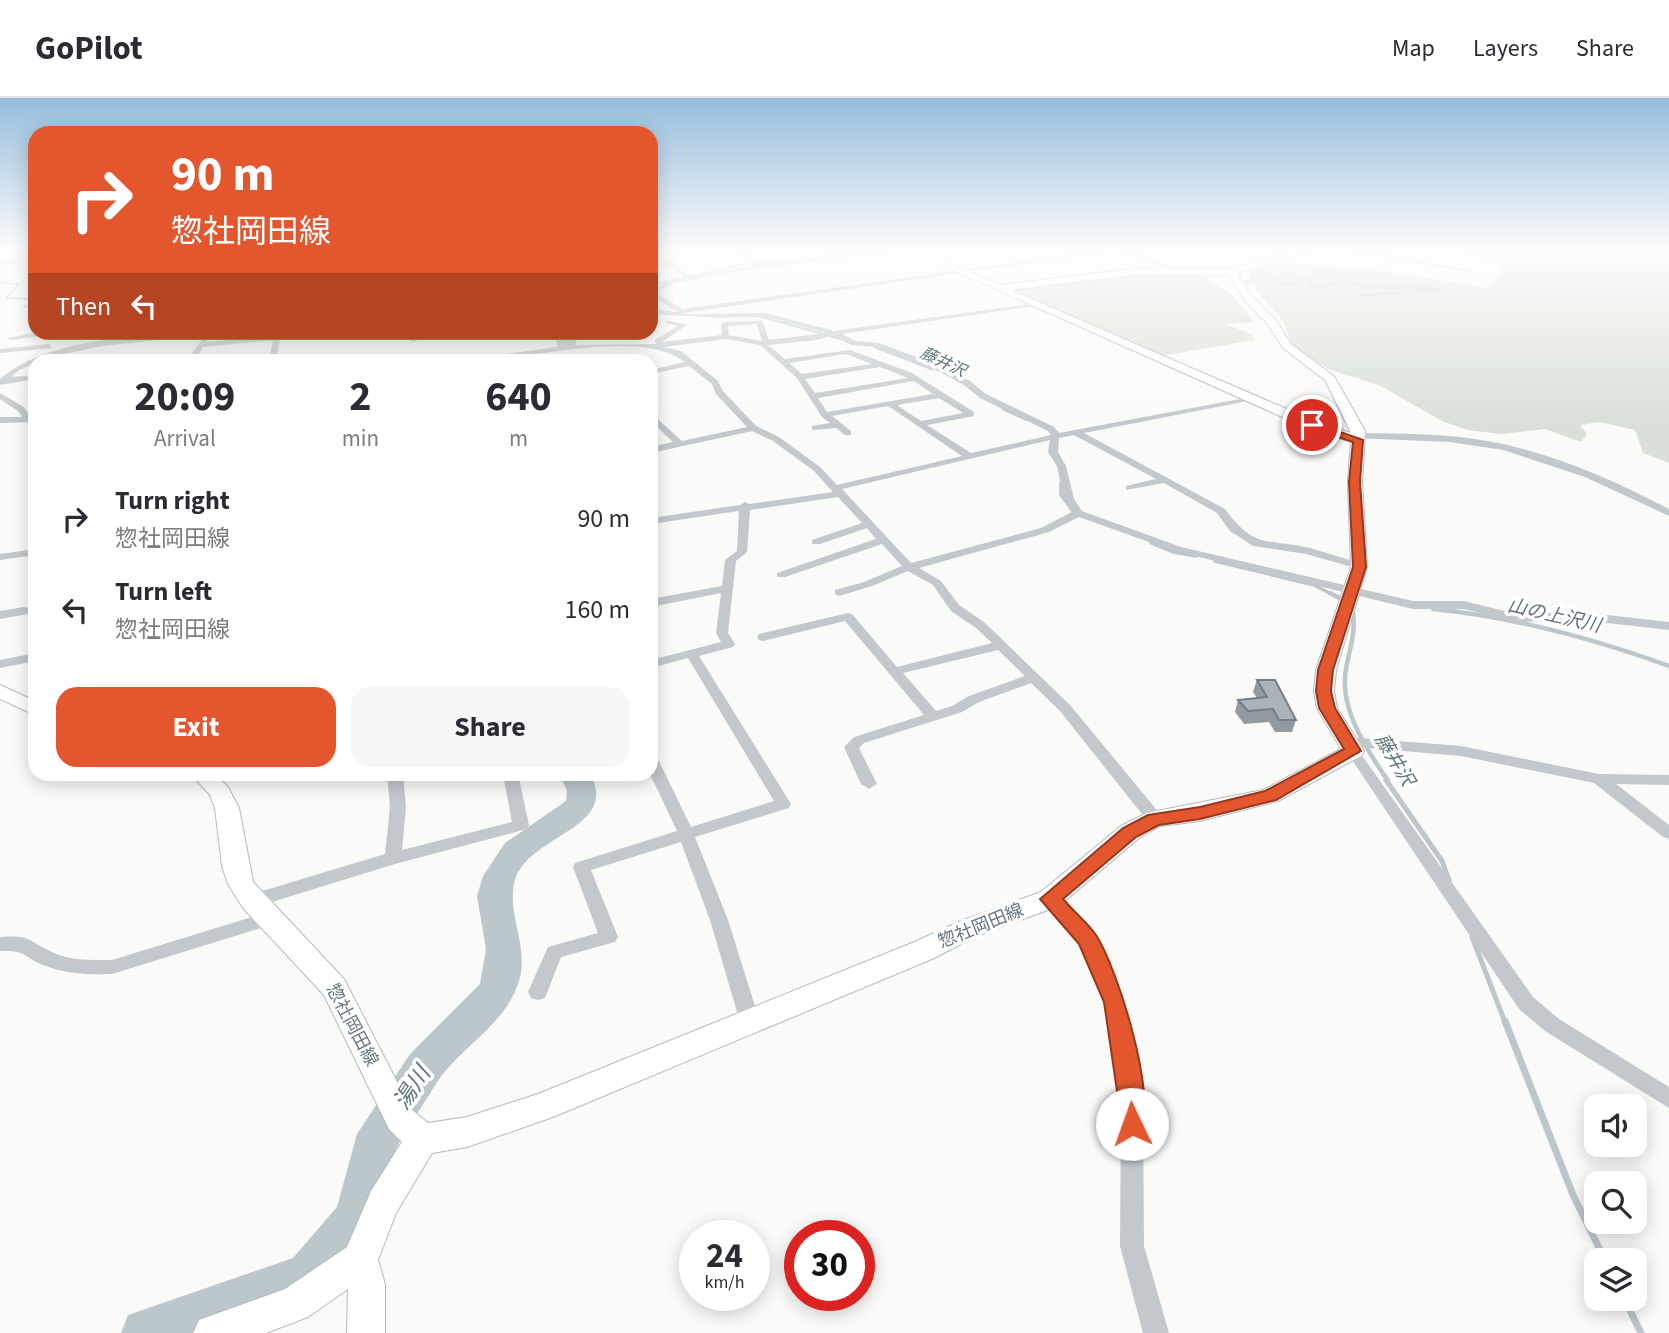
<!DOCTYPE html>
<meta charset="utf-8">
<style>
:root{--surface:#fff;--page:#f7f7f7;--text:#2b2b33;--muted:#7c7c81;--line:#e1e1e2;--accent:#e4572e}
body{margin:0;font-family:"Source Sans 3","Noto Sans JP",sans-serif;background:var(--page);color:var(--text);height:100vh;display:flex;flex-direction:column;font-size:26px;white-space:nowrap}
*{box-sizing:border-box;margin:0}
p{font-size:23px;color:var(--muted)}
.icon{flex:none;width:38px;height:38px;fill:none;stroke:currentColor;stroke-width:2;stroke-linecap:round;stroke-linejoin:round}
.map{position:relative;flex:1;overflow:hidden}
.side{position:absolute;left:28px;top:256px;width:630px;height:427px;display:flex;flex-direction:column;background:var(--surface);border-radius:21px;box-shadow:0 4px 18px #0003}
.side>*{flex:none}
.top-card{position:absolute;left:28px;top:28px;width:630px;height:214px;border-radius:21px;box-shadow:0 4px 18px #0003;background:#e4572e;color:#fff;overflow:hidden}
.controls{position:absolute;left:1584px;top:996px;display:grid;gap:14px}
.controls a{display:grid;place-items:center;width:63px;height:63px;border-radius:14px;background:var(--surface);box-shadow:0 4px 18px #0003;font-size:35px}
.speed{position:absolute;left:679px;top:1122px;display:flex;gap:14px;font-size:35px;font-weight:700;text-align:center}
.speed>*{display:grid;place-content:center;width:91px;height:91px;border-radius:50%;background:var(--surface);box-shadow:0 4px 18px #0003;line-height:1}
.speed small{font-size:18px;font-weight:400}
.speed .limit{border:10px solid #d22;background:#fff;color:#111}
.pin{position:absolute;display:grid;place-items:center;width:60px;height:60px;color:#fff;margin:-30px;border:4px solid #fff;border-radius:50%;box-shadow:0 2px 7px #0007}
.me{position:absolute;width:77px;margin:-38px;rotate:357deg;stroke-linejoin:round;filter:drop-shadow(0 0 5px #0008)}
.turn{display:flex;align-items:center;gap:24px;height:147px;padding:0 28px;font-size:32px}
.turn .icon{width:91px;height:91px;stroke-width:2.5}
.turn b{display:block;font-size:49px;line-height:60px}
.then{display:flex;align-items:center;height:66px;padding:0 28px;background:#0003;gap:14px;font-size:26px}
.eta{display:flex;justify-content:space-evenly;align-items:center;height:119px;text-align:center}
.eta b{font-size:42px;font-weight:700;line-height:49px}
.cta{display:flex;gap:14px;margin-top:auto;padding:14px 28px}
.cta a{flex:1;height:80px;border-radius:21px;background:var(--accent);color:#fff;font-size:28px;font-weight:700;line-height:80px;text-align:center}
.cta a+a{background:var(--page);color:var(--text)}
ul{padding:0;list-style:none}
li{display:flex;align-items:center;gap:21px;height:91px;padding:0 28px}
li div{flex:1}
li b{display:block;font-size:26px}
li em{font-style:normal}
header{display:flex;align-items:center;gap:42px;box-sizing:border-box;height:98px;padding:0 35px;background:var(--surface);border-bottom:2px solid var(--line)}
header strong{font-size:33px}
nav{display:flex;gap:38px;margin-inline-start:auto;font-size:24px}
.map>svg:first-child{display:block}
</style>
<header>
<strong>GoPilot</strong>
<nav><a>Map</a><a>Layers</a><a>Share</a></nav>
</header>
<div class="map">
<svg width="1669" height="1235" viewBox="0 0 1669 1235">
<rect width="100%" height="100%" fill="#fafaf8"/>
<!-- green -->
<g fill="#dadfd7">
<path d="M1455 153H1669V365L1643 355 1635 332 1600 324 1580 327 1587 336 1581 344 1545 331 1501 336 1468 332 1442 323 1379 287 1331 272 1293 250 1283 223 1257 193 1246 169C1326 161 1406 175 1485 190L1498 180 1503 165Z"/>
<polygon points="1195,175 1222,188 1219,189 1231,196 1254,224 1225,226 1251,236 1254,242 1161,258 1006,192 1091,178"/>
</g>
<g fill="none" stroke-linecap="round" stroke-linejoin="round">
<!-- stream-far5 -->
<g stroke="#bbc7cb" stroke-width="2">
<polyline points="808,161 859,153"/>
<polyline points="0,185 19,186 6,200 35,201"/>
<polyline points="651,187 746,166 782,165"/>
<polyline points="651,215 728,219"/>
<polyline points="762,219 841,241"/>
</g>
<!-- stream-far4 -->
<g stroke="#bbc7cb" stroke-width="2.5">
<polyline points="837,239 853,246"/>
<polyline points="875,249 932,271"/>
<polyline points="1003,311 1027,322"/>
</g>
<!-- stream-far3 -->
<g stroke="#bbc7cb" stroke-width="3.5">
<polyline points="1061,384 1061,397 1075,416"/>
<polyline points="1151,445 1173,454 1196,458"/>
<polyline points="1215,463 1314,487 1333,497"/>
</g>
<!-- stream-far2 -->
<g stroke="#bbc7cb" stroke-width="4.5">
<polyline points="1330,495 1343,502"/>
<path d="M1352 510C1358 535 1347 555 1345 579 1342 615 1369 655 1388 683"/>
<path d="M1433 511C1515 519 1592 540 1669 568"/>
</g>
<!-- stream-far1 -->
<g stroke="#bbc7cb" stroke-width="5">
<polyline points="1386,682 1442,763 1449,782"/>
<polyline points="1472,839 1505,924"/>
</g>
<!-- stream -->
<g stroke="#bbc7cb" stroke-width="7">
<polyline points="1505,923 1573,1097 1605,1162"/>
<polyline points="1624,1200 1641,1235"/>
</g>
<!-- river -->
<g fill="#bbc7cb" fill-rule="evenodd">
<polygon points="551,234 569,234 574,246 562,249"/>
<path d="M560 676H590C620 729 533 736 516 779 504 812 530 848 519 883 505 929 457 950 434 989 421 1011 403 1034 393 1058 383 1082 389 1112 376 1135 369 1146 335 1190 326 1196 313 1205 232 1234 216 1235 185 1235 152 1235 121 1235L128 1217 293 1160 337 1109 357 1036 410 956 480 886 486 851 477 798 483 778 505 745 566 703 567 693Z"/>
</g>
<defs>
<g id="secondary">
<path d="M1297 153H1312L1237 175 1253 200 1275 221 1291 246 1334 278 1365 333 1362 384 1367 469 1336 572 1334 593 1337 610 1364 653 1361 658 1278 703 1200 723 1160 728 1139 740 1059 808 979 837 932 861 553 1019 467 1049 432 1055 396 1115 378 1162 385 1186V1235H347L348 1191 308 1219 266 1235H193L199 1222 285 1191 347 1149 371 1093 402 1044 389 1031 324 897 243 810 228 786 222 768 215 710 210 697 191 676H215L228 689 239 710 253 784 344 881 411 1011 428 1025 467 1019 538 996 912 845 961 823 1041 794 1121 728 1147 715 1263 692 1341 651 1317 610 1314 593 1316 572 1351 469 1348 384 1351 344 1307 330 942 167 949 165 1000 187 1132 171H1230ZM1132 177H1229L1246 204 1267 225 1283 250 1325 282 1351 335 1317 324 1010 192Z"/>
<polygon points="0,587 35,603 35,617 0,601"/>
</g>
</defs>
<!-- secondary casing -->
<use href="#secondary" stroke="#b3babf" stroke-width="2"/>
<!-- street -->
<g fill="#c3c8cc" fill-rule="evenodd">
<polygon points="653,153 659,153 689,179 754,168 739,153 745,153 760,167 877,153 895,153 724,175 672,186 656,195 683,211 1095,153 1111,153 684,215 682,218 651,215 651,211 678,214 651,198 651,193 668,184 684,180 670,168 651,171 651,167 667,166"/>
<polygon points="1117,153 1126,153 1182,172 1177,173"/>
<polygon points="1346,153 1360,153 1471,172 1468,174"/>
<polygon points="35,159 35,163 0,167 0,163"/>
<polygon points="1269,173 1285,184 1294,183 1298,177 1310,179 1316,187 1345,181 1371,188 1418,186 1447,192 1362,199 1360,196 1427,191 1371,192 1345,185 1314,191 1306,182 1300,181 1298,186 1284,188 1268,177 1241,189 1238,187 1259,175"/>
<path d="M1036 205 1034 208 842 236 856 243 879 245 946 270 970 283 986 296 1054 329 1059 335 1256 298 1257 300 1253 302 1084 335 1225 411C1255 452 1267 440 1310 450 1328 455 1345 461 1363 466L1365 468 1359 471 1306 456 1253 448 1230 433 1217 415 1164 385 1126 392V388L1156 381 1074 337 1059 340 1058 354 1066 368 1074 401 1082 413 1181 449 1413 503H1464L1517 516 1581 514 1669 524V532L1581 522 1517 524 1464 511H1413L1174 453 1079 419 1049 434 919 470 941 483 959 507 984 524 1070 607 1161 717 1163 721 1161 725H1149L1060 613 1031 585 979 604 962 614 864 645 859 650 877 686 869 691 861 686 844 649 854 639 924 617 845 523 763 543 759 542 757 539 759 536 848 515 852 516 897 569 992 545 976 530 951 513 933 487 908 473 872 488 839 498 835 496V492L864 484 902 468 882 446 785 479H777V475L876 441 867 430 820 446H812V442L862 425 838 399 750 412 747 454 736 463 728 535 735 546 733 549 699 558 791 706 789 710 695 739 728 822 760 924 757 930 750 932 743 930 740 924 710 822 681 744 591 772 618 839 615 844 561 859 545 900 538 902 531 900 528 894 548 849 598 835 573 769 575 765 677 733 650 676 651 656 658 661 691 729 774 703 688 560 651 570V562L721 544 716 535 721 495 651 509V501L722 488 725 462 737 453 739 413 651 426V420L740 407 745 404 749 406 833 394 814 373 773 343 752 333 651 355V349L673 344 651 323V315L682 343 747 329 716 296 712 286 689 268 651 276V272L685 264C641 229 529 262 476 262V260L557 249 556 238 546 234 561 236 564 248 580 234H589L577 242 575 247 656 246 655 242 678 228 665 225 667 222 687 227 662 244 722 237 721 226 724 224 762 223 769 242 826 235 766 219H704L706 216 766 215 834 233ZM757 226 762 243 729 237 728 228ZM833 237 852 247 875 249 940 274 964 287 980 300 1048 333 1051 337 971 355 927 327 974 318V314L912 275 850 252 785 261 768 247 817 242ZM726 241 760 247 797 280 822 319 830 325 812 328V332L836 330 845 337H851V333L832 318 888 308 962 358 837 387 820 369 779 339 756 328 723 293 718 283 681 253 664 249ZM846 256 872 266 802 276 789 265ZM880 269 908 280 815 295 805 281ZM914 283 933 296 827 314 818 300ZM939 300 963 315 921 323 897 307ZM1050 342 1048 354 1057 368 1064 401 1072 414 1041 430 911 465 842 391ZM998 552 1025 578 969 598 952 608 936 613 903 575Z"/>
<polygon points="35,206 35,210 20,209"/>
<polygon points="41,234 67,234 11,242 7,240"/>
<path d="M185 234H223L207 237 210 239 206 244 277 237 340 234 280 242 276 262H269L273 242 203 249 195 262H170L190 258 205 237 102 248 35 262V265L18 273 11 279 35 277V281L0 287V281C45 242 128 239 185 234Z"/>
<polygon points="403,234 411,234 419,242 412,244"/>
<polygon points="49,246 52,250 0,255 0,251"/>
<polygon points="0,295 24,309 30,319 35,320 35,324 0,325 0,319 22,319 18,313 0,301"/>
<path d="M1358 335C1401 336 1445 335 1487 343 1551 354 1612 381 1669 411V418L1585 379 1503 352 1450 344 1355 340V336Z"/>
<polygon points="35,451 35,457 0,462 0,456"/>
<polygon points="24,509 28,510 30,513 28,516 0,521 0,513"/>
<polygon points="35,555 35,563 0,570 0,562"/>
<polygon points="1347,639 1461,648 1599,676 1669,677 1669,687 1616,686 1669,727 1669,741 1663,739 1594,685 1461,658 1356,649 1533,899 1559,921 1669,989 1669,1010 1545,933 1519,911 1346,653 1351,649 1342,647 1340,644"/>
<polygon points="387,676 403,676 406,709 402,752 512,724 503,676 518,676 529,727 527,731 395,766 252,810 246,808 243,803 246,798 385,756 390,709"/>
<polygon points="1050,795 1056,796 1094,836 1125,904 1143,1002 1144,1148 1169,1235 1143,1235 1120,1148 1121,1002 1105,904 1081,845 1041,801 1044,796"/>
<path d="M268 814 274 816 277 821 274 826 112 876C90 877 67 876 46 868 23 860 29 852 0 853V839C32 837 26 842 52 854 69 863 93 862 112 862Z"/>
</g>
<!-- secondary -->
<use href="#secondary" fill="#fff" fill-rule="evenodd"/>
</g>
<!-- wall -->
<polygon fill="#929a9f" points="1257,582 1296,622 1292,634 1275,634 1269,624 1244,626 1235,614 1238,602 1257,600 1253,594"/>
<!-- building -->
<polygon fill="#aab3b9" stroke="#777d82" stroke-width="2" points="1257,582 1275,582 1296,622 1279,622 1273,611 1248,613 1238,602 1267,599"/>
<!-- sky -->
<linearGradient id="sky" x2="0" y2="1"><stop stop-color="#96bcdc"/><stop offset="0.47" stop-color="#fdfdfc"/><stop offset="1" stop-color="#fdfdfc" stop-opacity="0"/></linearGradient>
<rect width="1669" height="326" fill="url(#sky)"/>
<!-- route -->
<path fill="#e4572e" stroke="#94391e" stroke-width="2" d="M1312 324 1363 342 1360 384 1366 469 1333 572 1331 593 1335 610 1361 653 1276 702 1200 721 1159 727 1136 739 1063 801C1073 813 1087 824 1096 837 1118 871 1157 998 1141 1034L1132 1037 1123 1034 1104 904 1079 846 1040 801 1123 730 1148 717 1200 709 1265 693 1344 651 1319 610 1316 593 1318 572 1353 469 1349 384 1353 344 1309 329Z"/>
<g text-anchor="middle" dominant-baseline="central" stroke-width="7" stroke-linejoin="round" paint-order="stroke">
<!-- far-water labels -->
<g font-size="16" font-style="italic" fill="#60757c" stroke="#fff">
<text transform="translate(943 264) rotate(25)">藤井沢</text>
</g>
<!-- street labels -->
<g font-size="18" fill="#657683" stroke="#fff">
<text transform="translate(981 828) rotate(-22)">惣社岡田線</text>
<text transform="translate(352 927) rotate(62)">惣社岡田線</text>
</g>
<!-- water labels -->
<g font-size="19" font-style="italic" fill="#60757c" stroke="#fff">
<text transform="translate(1554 518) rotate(13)">山の上沢川</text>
<text transform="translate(1394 662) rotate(59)">藤井沢</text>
</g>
<!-- near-water labels -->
<g font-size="23" font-style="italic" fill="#60757c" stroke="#fff">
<text transform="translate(412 990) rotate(-57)">湯川</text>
</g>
</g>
</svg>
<div class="controls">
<a><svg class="icon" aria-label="sound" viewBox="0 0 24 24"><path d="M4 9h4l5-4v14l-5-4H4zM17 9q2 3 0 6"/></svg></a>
<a><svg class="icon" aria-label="search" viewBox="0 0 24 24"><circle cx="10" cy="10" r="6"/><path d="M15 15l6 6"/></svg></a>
<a><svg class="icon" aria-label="layers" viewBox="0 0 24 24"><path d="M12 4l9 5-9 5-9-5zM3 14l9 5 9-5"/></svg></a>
</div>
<div class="speed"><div>24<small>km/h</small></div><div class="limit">30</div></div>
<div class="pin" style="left:1312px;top:327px;background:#d93025"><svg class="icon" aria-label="arrive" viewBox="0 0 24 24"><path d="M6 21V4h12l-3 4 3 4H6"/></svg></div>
<svg class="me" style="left:1132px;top:1026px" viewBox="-20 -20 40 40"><circle r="19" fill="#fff"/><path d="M0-13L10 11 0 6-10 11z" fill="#e4572e"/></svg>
<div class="top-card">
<div class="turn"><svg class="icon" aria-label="right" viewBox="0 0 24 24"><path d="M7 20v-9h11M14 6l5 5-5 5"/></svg><div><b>90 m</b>惣社岡田線</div></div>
<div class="then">Then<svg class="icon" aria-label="left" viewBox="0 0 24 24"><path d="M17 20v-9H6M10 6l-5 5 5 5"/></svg></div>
</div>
<section class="side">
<div class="eta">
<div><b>20:09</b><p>Arrival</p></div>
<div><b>2</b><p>min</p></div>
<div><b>640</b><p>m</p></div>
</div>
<ul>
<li><svg class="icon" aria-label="right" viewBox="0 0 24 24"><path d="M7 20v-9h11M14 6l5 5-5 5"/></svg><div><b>Turn right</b><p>惣社岡田線</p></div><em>90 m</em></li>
<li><svg class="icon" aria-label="left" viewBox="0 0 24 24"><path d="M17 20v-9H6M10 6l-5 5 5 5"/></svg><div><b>Turn left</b><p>惣社岡田線</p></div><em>160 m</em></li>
</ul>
<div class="cta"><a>Exit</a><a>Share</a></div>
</section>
</div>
